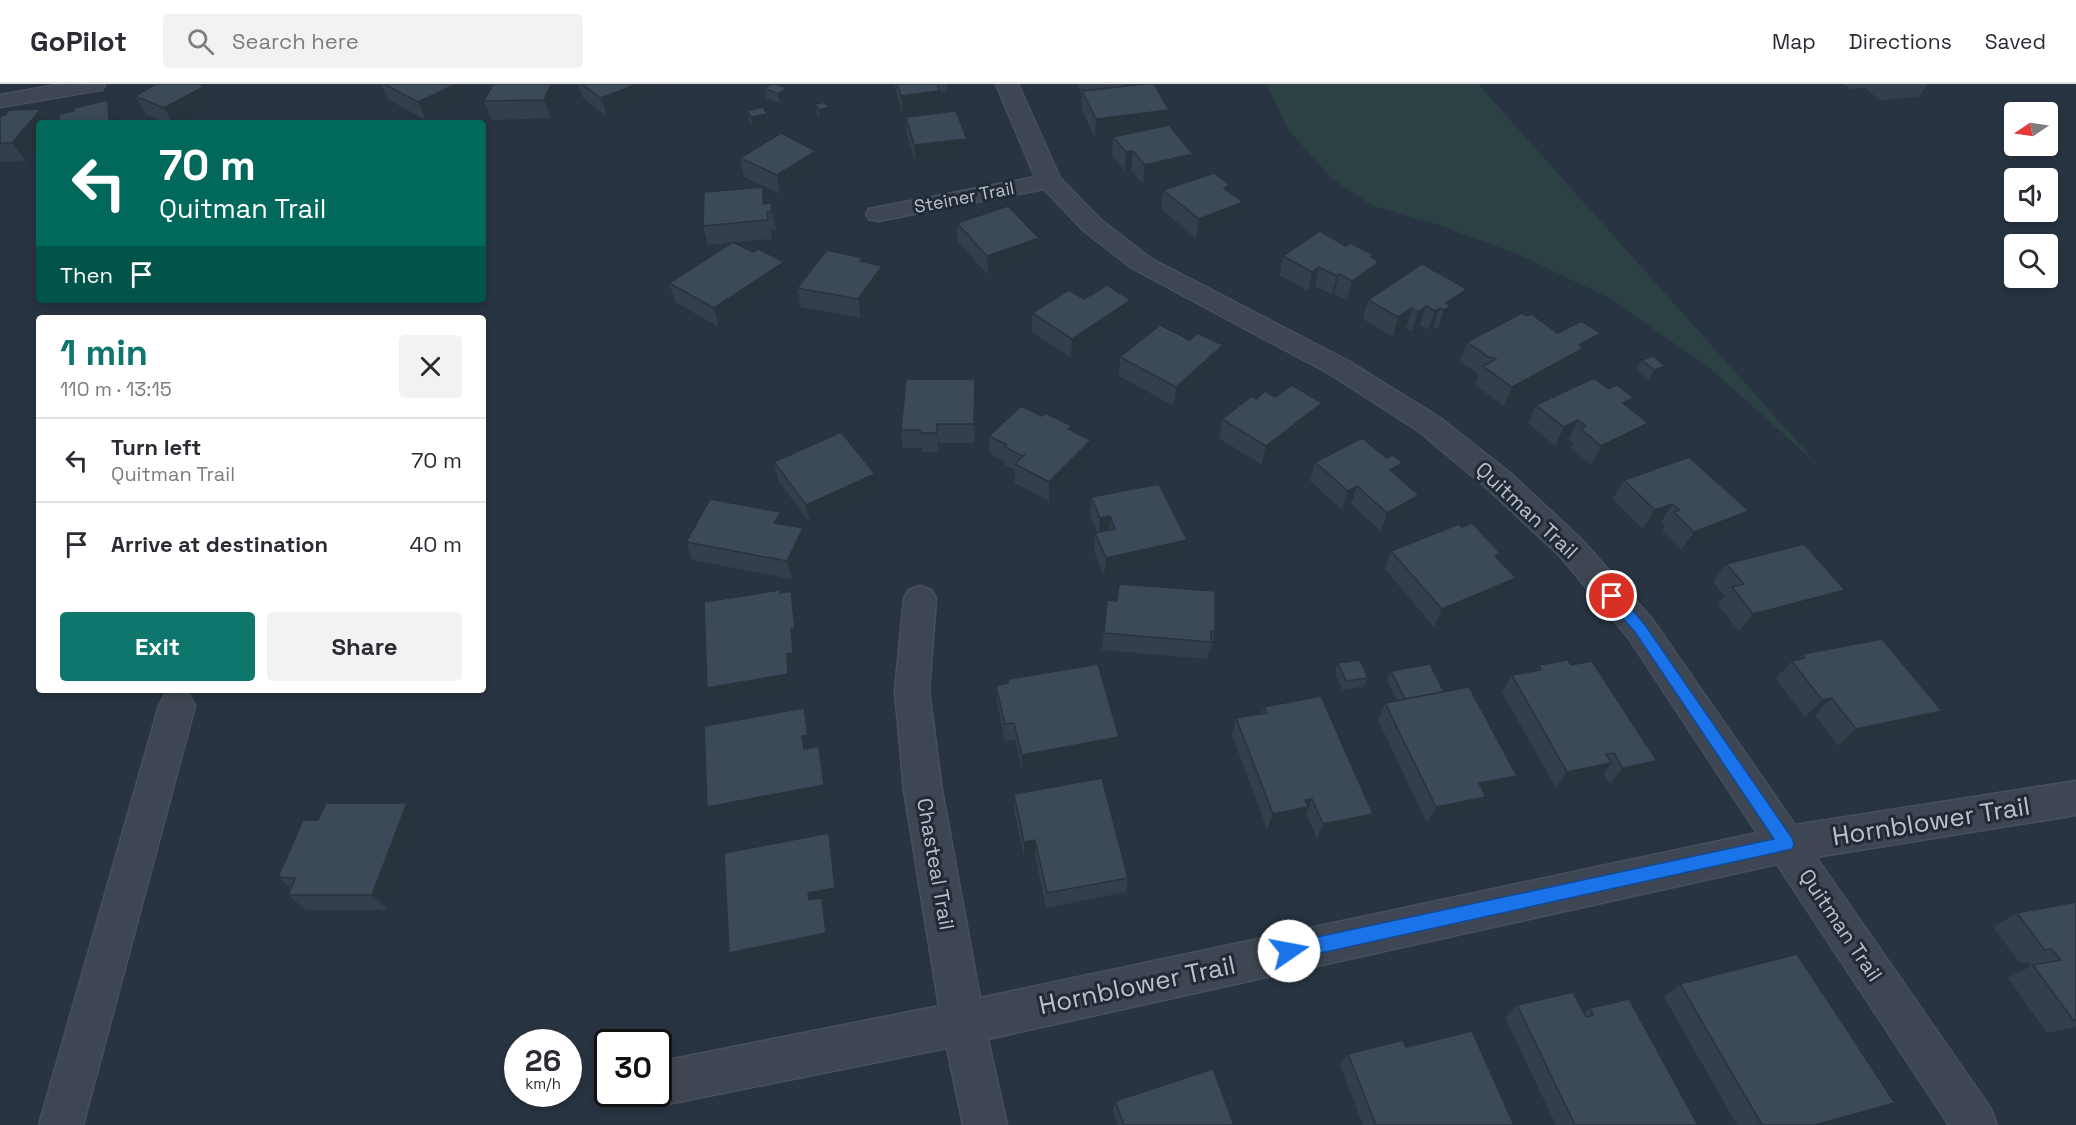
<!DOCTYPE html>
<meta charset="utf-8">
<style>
:root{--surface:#fff;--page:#f2f2f3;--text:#2b2b33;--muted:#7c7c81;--line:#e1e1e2;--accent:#0f766e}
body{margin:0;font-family:"Space Grotesk",sans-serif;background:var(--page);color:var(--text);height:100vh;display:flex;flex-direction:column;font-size:22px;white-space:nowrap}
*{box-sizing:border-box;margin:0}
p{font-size:20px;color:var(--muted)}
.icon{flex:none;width:33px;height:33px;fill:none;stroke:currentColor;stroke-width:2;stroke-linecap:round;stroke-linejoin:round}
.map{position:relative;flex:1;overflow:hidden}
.drawer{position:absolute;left:36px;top:231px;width:450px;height:378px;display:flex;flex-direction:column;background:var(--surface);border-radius:6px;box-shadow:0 3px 9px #0003}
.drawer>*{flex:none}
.banner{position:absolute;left:36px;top:36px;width:450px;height:183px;border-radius:6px;box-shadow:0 3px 9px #0003;background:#00695c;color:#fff;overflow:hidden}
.needle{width:39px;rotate:257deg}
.controls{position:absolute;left:2004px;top:18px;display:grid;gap:12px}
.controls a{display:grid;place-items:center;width:54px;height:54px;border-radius:6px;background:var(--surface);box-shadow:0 3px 9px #0003;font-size:30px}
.speed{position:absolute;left:504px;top:945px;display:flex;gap:12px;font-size:30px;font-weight:700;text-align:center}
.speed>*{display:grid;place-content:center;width:78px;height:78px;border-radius:50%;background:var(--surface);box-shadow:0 3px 9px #0003;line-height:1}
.speed small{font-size:15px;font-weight:400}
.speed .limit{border:3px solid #111;border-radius:9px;background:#fff;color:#111}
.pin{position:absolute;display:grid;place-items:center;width:51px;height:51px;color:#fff;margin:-26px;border:3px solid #fff;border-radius:50%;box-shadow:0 2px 6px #0007}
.me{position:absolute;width:66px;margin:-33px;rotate:78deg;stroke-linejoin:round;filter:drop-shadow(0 0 4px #0008)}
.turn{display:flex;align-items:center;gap:21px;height:126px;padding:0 24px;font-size:27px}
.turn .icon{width:78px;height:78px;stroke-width:2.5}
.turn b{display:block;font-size:42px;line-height:51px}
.then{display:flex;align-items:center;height:57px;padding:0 24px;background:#0003;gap:12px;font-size:22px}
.round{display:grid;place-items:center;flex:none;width:63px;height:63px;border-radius:6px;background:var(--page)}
.headline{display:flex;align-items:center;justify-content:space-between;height:102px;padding:0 24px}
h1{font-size:36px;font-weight:700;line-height:45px;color:var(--accent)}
.primary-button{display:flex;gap:12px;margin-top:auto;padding:12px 24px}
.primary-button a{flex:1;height:69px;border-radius:6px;background:var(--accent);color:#fff;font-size:24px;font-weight:700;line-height:69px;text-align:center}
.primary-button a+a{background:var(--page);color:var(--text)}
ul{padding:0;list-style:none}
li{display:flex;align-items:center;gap:18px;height:84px;padding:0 24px;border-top:2px solid var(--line)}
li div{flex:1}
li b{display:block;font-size:22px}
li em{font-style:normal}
header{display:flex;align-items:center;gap:36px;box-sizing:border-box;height:84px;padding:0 30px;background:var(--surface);border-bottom:2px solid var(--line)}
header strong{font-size:28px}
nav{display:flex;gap:33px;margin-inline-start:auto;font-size:21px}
.search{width:420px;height:54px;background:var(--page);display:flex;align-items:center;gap:15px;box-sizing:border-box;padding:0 21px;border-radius:6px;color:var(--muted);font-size:22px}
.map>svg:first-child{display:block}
</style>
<header>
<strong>GoPilot</strong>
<div class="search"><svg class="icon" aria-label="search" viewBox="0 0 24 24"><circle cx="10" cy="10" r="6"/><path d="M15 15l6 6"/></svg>Search here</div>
<nav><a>Map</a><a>Directions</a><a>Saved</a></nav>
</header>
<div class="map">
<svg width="2076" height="1041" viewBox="0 0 2076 1041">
<rect width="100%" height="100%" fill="#293442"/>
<!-- green -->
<polygon fill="#2b4143" points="1266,0 1478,0 1820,383 1711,285 1609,214 1520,171 1436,140 1373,122 1332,95 1288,45"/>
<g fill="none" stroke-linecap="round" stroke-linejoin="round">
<defs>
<g id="minor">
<polygon points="62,0 105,1 102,6 94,7 0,23 0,11"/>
<polygon points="996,0 1018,0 1060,94 1101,136 1150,174 1350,278 1440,334 1510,389 1581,455 1652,535 1795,741 2076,697 2076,731 1816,773 1991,1025 1997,1041 1949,1041 1777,780 988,955 1007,1041 963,1041 947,964 658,1022 643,1015 640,1010 658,1010 658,978 939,922 904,706 895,607 904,515 908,506 920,502 932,506 936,515 929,607 942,706 980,914 1757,749 1628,553 1559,471 1488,405 1420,348 1330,290 1132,184 1083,146 1044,105 878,137 869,135 866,130 869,125 1035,93"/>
<polygon points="177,607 189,611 195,622 83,1041 39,1041 159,622 165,611"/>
</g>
</defs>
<!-- minor casing -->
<use href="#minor" stroke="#474f5b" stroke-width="3"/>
<!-- minor -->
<use href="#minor" fill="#3d4652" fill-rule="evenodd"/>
</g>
<!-- wall -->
<g fill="#333f4c">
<polygon points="381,0 462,0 468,16 426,36 389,16"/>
<polygon points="578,0 662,0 665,9 607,32 583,14"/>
<polygon points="894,0 947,0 947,7 940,8 941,26 903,30"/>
<polygon points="1077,0 1124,0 1124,2 1168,41 1193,70 1191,88 1143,100 1131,86 1125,87 1112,72 1113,53 1135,49 1095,54 1082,26 1082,9 1081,9"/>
<polygon points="1844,0 1928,0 1919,13 1879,16 1866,4 1850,5"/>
<polygon points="764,4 789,14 780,19 766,14"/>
<polygon points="562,9 551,34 492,36 484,17"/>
<polygon points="135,12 215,20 182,39 167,39 147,31"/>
<polygon points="815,20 829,23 830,33 820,35 816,29"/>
<polygon points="41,25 51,39 39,39 26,77 0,78 0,32"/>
<polygon points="747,27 767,30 769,39 753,43 749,36"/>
<polygon points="906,33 967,55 968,74 916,80 907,51"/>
<polygon points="816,67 819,85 780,110 744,93 740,74"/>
<polygon points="1230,101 1229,108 1243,118 1240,137 1196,154 1161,125 1163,106"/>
<polygon points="763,103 766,120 771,119 775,138 776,146 771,146 772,155 733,158 753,168 788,197 719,243 675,218 669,199 733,158 708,161 703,142"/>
<polygon points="957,139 1039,173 988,191 958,158"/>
<polygon points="1346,162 1374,171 1373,174 1374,197 1347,216 1334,210 1332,211 1315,202 1308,207 1280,191 1283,172"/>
<polygon points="863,178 885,201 861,234 801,223 797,204"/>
<polygon points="1368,216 1460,224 1448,233 1445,241 1438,245 1433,243 1428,246 1420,241 1412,247 1406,243 1393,253 1363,235"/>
<polygon points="1032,229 1130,235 1071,274 1032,248"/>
<polygon points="1558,249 1601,249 1591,268 1578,275 1575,283 1504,322 1475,301 1479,291 1460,277 1467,258"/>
<polygon points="1190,256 1220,280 1174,322 1119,292 1120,273"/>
<polygon points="1642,276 1665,282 1660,292 1649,296 1637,285"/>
<polygon points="975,295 976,314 975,359 939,359 939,368 923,368 922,364 903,364 901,346"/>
<polygon points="1256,315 1317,338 1262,381 1219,354 1222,335"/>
<polygon points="1536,321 1629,324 1648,339 1638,358 1591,381 1571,364 1574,359 1569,355 1555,362 1528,339"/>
<polygon points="1072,347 1090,375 1049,417 1015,399 1015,386 1005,381 1005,378 990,370 989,352"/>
<polygon points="774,378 875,390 878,408 810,439 778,396"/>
<polygon points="1315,378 1398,393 1412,429 1381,447 1351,420 1342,426 1310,397"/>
<polygon points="1624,396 1735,445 1681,466 1662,447 1665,442 1661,438 1643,445 1613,415"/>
<polygon points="1091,413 1184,474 1104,492 1094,467 1095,449 1097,448 1090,432"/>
<polygon points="784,441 803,444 807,463 792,495 692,476 686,458"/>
<polygon points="1391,467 1497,475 1506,512 1434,543 1385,485"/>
<polygon points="1726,480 1829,524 1739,547 1718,521 1725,512 1713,498"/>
<polygon points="1107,516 1215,547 1211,565 1210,565 1207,575 1102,566"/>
<polygon points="1803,570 1942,627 1922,644 1838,662 1815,631 1805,633 1776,594 1792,577 1798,576"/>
<polygon points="1338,579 1368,594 1364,603 1342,606 1335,588"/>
<polygon points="1539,581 1571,581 1657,677 1643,694 1610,700 1603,689 1599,695 1556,704 1502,608 1512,591 1536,587"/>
<polygon points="1391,587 1444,608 1517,692 1506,708 1485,712 1476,729 1427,739 1378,636 1385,619 1397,617 1387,596"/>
<polygon points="996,602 1119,653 1118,670 1022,687 1015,656 1005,657 997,619"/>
<polygon points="1264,623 1373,730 1366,745 1317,755 1306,730 1305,731 1302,739 1267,745 1232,651 1236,634 1262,629"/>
<polygon points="1014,710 1128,794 1126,808 1046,824 1035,771 1024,773 1014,726"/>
<polygon points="407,719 421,735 388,826 306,826 288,811 291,804 278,793 318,736"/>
<polygon points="2076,818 2076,943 2047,949 2008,894 2031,882 2028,878 2020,879 1993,843 2017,829"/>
<polygon points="1680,900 1872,1030 1831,1041 1737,1041 1664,913"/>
<polygon points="1517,921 1584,929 1590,924 1698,1041 1556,1041 1505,934"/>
<polygon points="1406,963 1514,1041 1363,1041 1340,981 1348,970"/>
<polygon points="1115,1017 1234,1041 1118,1041 1113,1027"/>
</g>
<!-- shaded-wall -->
<g fill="#29333e">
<polygon points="456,0 462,0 468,16 426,36 418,18"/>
<polygon points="551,0 559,0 562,9 551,34 544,16"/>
<polygon points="637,0 662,0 665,9 607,32 601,14"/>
<polygon points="205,2 215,20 182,39 173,39 164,24"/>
<polygon points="787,4 789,14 780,19 778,10"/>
<polygon points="940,7 941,26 903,30 901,12"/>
<polygon points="108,16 120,35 121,39 109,39"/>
<polygon points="829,23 830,33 820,35 819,26"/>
<polygon points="41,25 51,39 39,39 39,62 26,77 12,59"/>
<polygon points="1169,26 1168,44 1095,54 1096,35"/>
<polygon points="767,30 769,39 753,43 751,33"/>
<polygon points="967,55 968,74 916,80 914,61"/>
<polygon points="816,67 819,85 780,110 777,91"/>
<polygon points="1133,67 1131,86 1125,87 1126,68"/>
<polygon points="1193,70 1191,88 1143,100 1145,81"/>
<polygon points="1230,101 1228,120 1224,104"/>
<polygon points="763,103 767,122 763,120"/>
<polygon points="1243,118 1240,137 1196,154 1199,135"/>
<polygon points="771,119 775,138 776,146 772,127"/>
<polygon points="1039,154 1039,173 988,191 987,172"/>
<polygon points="1374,171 1371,184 1379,178 1374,197 1347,216 1352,197 1371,173"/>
<polygon points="784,178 788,197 719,243 714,224"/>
<polygon points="882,182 885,201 861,234 858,215"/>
<polygon points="1319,183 1315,202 1308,207 1312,188"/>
<polygon points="1339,190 1334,210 1332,211 1337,192"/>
<polygon points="1467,205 1460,224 1448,233 1445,241 1438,245 1446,219"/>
<polygon points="1131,216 1130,235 1071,274 1072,255"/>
<polygon points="1426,222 1420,241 1412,247 1418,228"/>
<polygon points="1412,224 1406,243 1393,253 1398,233"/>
<polygon points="1440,224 1433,243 1428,246 1435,227"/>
<polygon points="1601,249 1591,268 1578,275 1575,283 1504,322 1512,303 1579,261"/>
<polygon points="1223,261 1220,280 1174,322 1176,303"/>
<polygon points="1665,282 1660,292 1649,296 1654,286"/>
<polygon points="975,295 976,314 975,359 974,340"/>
<polygon points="1634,314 1624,333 1623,319"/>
<polygon points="1322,319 1317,338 1262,381 1266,362"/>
<polygon points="1578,336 1569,355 1555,362 1564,343"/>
<polygon points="1648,339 1638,358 1591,381 1601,362"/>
<polygon points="937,340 939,359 939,368 937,349"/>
<polygon points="1091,356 1090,375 1049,417 1049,398"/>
<polygon points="1403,379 1396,398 1390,386"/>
<polygon points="875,390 878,408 810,439 806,421"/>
<polygon points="1357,402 1351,420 1342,426 1348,407"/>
<polygon points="1419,411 1412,429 1381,447 1387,429"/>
<polygon points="1672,420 1661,438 1643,445 1655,426"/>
<polygon points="1749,427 1735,445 1681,466 1694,448"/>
<polygon points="781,428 785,446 774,439"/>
<polygon points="1110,432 1109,451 1099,453 1100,434"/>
<polygon points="803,444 807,463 792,495 787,477"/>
<polygon points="1187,456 1184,474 1104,492 1106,474"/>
<polygon points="1516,494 1506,512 1434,543 1442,525"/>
<polygon points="1845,506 1829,524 1739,547 1753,530"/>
<polygon points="791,507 796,525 800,562 796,563 798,586 792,588 794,607 714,621 707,604 787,570 791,545"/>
<polygon points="1832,614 1815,631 1805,633 1822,616"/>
<polygon points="804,624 809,641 813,668 804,665 802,652"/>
<polygon points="1942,627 1922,644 1838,662 1856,645"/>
<polygon points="1119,653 1118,670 1022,687 1022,671"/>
<polygon points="819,662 824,678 829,717 715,739 707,723"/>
<polygon points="1657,677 1643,694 1610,700 1622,684"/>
<polygon points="1611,679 1599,695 1556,704 1567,688"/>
<polygon points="1517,692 1506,708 1469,715 1479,699"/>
<polygon points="1486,713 1476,729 1427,739 1436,723"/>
<polygon points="1312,715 1302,739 1267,745 1273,730 1305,716"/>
<polygon points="407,719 421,735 388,826 372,811"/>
<polygon points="1373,730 1366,745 1317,755 1323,740"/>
<polygon points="829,749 834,764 840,818 825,821 827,828 831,863 737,882 729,869 809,816 808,809"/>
<polygon points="1035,756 1035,771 1024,773 1024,758"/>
<polygon points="1895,1019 1872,1030 1831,1041 1815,1041"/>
</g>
<!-- building -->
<g fill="#3b4958" stroke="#29333e" stroke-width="1.5">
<polygon points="156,0 198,0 205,2 164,24 135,12"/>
<polygon points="384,0 456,0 418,18"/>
<polygon points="493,0 551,0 544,16 484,17"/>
<polygon points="582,0 637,0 601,14"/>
<polygon points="771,0 776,0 787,4 778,10 764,4"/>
<polygon points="897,0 937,0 940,7 901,12"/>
<polygon points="1145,0 1154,0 1169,26 1096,35 1082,7"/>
<polygon points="108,16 109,39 59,39 59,30 74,27 74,24"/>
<polygon points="825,18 829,23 819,26 815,20"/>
<polygon points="763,23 767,30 751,33 747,27"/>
<polygon points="41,25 12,59 0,59 0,32 5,31 9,26"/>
<polygon points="956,27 967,55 914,61 906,33"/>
<polygon points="1169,41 1193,70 1145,81 1133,67 1126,68 1113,53"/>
<polygon points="781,49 816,67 777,91 740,74"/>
<polygon points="1214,89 1230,101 1224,104 1243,118 1199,135 1163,106"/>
<polygon points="763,103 763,120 771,119 772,127 767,128 768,136 703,142 704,108"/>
<polygon points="1008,122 1039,154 987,172 957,139"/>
<polygon points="1320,147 1346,162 1350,159 1374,171 1371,173 1379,178 1352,197 1339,190 1337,192 1319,183 1312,188 1283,172"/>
<polygon points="733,158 753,168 759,165 784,178 714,224 669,199"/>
<polygon points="827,166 863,174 860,177 882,182 858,215 797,204"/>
<polygon points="1422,180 1467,205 1446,219 1451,222 1444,226 1440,224 1435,227 1426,222 1418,228 1412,224 1398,233 1368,216"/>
<polygon points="1107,201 1131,216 1072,255 1032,229 1069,206 1084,215"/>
<polygon points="1522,229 1527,232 1531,230 1558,249 1581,237 1601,249 1579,261 1584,264 1512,303 1483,282 1496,275 1493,273 1490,274 1467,258"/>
<polygon points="1160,241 1190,256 1197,249 1223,261 1176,303 1120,273"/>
<polygon points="1653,272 1665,282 1654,286 1642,276"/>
<polygon points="1594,294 1608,305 1617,301 1634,314 1623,319 1648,339 1601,362 1581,345 1586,342 1578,336 1564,343 1536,321"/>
<polygon points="906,295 975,295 974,340 937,340 937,349 921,349 920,346 901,346"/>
<polygon points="1292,301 1322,319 1266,362 1222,335 1252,312 1256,315 1265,307 1275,313"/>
<polygon points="1021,322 1042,332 1045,329 1072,342 1068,345 1091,356 1049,398 1015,380 1025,370 1022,372 1005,363 1007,361 989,352"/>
<polygon points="841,348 875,390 806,421 774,378"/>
<polygon points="1362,354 1387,374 1393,371 1403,379 1390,386 1419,411 1387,429 1357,402 1348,407 1315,378"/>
<polygon points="1689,373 1749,427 1694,448 1674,428 1680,426 1672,420 1655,426 1624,396"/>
<polygon points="1159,400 1187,456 1106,474 1095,449 1115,445 1110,432 1100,434 1091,413"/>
<polygon points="710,415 781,428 774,439 803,444 787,477 686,458"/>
<polygon points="1472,439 1500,469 1495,472 1516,494 1442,525 1391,467 1459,440 1462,443"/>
<polygon points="1804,460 1845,506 1753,530 1732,503 1744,500 1726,480"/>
<polygon points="1119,500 1215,507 1215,547 1211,547 1211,558 1104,549 1107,516 1117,517"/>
<polygon points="780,506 780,509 791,507 795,545 791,545 793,569 787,570 788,590 707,604 704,518"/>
<polygon points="1882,555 1942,627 1856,645 1832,614 1822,616 1792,577 1805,574 1803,570"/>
<polygon points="1360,576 1368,594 1346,597 1338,579"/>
<polygon points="1568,576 1571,581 1592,577 1657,677 1622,684 1614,669 1606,670 1611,679 1567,688 1512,591 1541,586 1539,581"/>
<polygon points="1098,580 1119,653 1022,671 1014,639 1005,640 996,602 1008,599 1008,595"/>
<polygon points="1430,580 1444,608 1405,615 1391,587"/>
<polygon points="1469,603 1517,692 1479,699 1486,713 1436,723 1385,619"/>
<polygon points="1321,612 1373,730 1323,740 1312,715 1305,716 1308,723 1273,730 1236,634 1267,629 1264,623"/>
<polygon points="804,624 808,651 802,652 804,665 819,662 824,701 707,723 704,642"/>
<polygon points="1102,694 1128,794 1047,809 1035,756 1024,758 1014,710"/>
<polygon points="326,719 407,719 372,811 288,811 295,794 278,793 303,736 318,736"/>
<polygon points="829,749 835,804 808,809 809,816 822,814 826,849 729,869 724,769"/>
<polygon points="2076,818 2076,936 2074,937 2033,881 2061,876 2052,865 2045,866 2017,829"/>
<polygon points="1797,870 1895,1019 1815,1041 1762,1041 1680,900"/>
<polygon points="1573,908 1586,933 1593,931 1590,924 1629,915 1698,1041 1575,1041 1517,921"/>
<polygon points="1472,947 1514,1041 1376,1041 1348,970 1403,956 1406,963"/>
<polygon points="1213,985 1234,1041 1124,1041 1115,1017"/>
</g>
<!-- route -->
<polygon fill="#1a73e8" stroke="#114b97" stroke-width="1.5" points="1612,507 1617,508 1645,541 1792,754 1794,760 1792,765 1289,876 1283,873 1281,867 1283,862 1289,859 1774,755 1635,548 1607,516 1605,512 1607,508"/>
<g text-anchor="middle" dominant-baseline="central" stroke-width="6" stroke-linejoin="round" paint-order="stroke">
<!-- far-street labels -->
<g font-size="18" fill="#bac1cc" stroke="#212b37">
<text transform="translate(964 113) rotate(-11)">Steiner Trail</text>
</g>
<!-- street labels -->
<g font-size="21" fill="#bac1cc" stroke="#212b37">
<text transform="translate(1527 426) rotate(43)">Quitman Trail</text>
<text transform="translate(936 780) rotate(80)">Chasteal Trail</text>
<text transform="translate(1841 841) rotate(56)">Quitman Trail</text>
</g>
<!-- near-street labels -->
<g font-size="26" fill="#bac1cc" stroke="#212b37">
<text transform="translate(1931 737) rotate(-9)">Hornblower Trail</text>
<text transform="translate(1137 901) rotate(-12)">Hornblower Trail</text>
</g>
</g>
</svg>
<div class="controls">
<a><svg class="needle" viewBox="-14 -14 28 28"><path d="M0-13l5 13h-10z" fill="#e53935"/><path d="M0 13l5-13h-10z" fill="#7c7c81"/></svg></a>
<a><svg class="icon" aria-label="sound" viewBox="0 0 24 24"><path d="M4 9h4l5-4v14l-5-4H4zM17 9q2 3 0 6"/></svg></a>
<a><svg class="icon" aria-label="search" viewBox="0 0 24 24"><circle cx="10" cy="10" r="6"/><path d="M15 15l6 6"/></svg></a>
</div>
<div class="speed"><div>26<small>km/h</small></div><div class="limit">30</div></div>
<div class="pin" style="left:1612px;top:512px;background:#d93025"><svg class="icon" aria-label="arrive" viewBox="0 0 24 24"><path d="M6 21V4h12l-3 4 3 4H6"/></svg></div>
<svg class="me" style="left:1289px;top:867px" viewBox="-20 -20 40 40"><circle r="19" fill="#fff"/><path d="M0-13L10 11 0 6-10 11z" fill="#1a73e8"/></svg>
<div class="banner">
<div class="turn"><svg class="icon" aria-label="left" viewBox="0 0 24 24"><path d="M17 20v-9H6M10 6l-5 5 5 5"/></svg><div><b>70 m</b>Quitman Trail</div></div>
<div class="then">Then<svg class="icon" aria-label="arrive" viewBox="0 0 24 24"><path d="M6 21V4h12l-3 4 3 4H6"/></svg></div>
</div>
<section class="drawer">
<div class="headline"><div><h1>1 min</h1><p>110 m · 13:15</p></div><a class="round"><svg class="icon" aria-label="close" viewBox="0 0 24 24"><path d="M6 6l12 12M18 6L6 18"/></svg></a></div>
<ul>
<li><svg class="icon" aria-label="left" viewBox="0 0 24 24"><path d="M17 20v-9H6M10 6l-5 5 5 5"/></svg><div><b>Turn left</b><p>Quitman Trail</p></div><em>70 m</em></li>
<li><svg class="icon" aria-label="arrive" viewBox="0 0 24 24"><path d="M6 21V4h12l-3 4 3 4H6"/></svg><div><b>Arrive at destination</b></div><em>40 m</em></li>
</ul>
<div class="primary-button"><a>Exit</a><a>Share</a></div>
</section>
</div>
